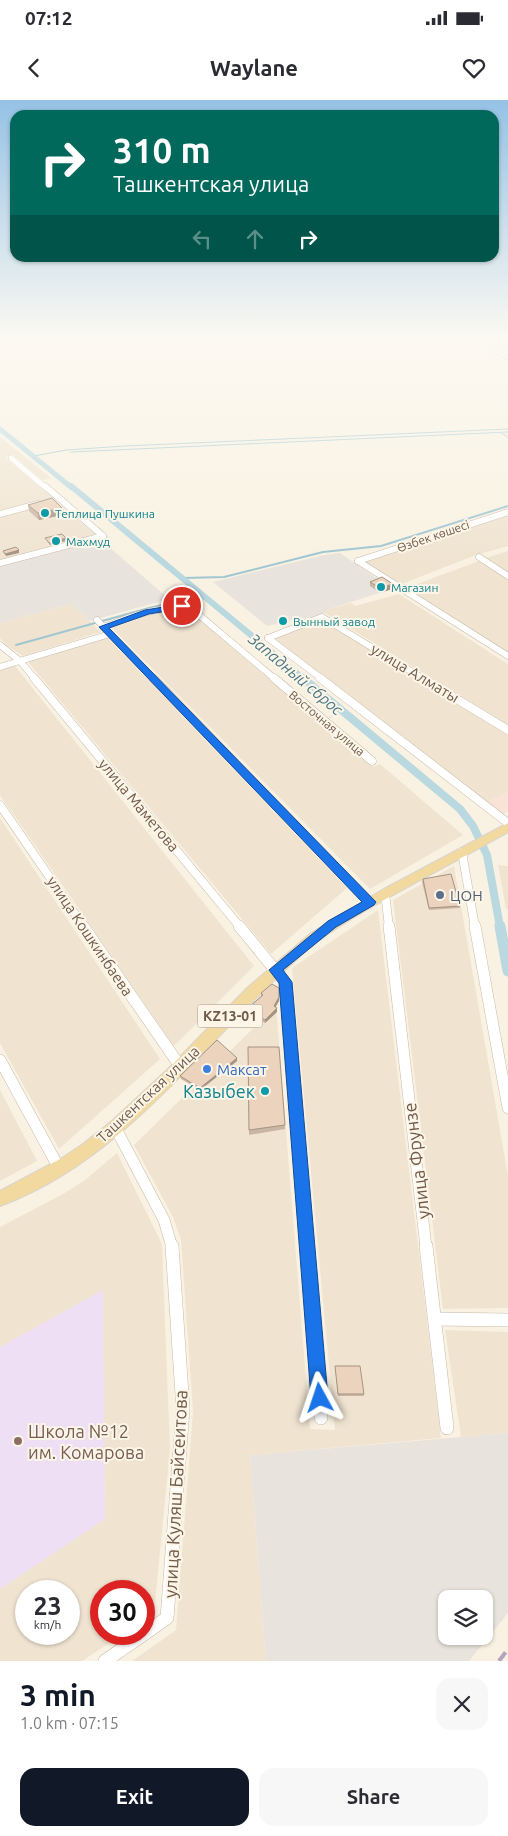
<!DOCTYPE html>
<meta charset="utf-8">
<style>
:root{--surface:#fff;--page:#f7f7f7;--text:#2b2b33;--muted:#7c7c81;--accent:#111827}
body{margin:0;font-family:Ubuntu,sans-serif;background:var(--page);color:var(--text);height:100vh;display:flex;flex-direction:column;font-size:19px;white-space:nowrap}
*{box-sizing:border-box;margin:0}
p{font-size:16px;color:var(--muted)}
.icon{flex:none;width:28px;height:28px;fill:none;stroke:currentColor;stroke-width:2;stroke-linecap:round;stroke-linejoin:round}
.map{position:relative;height:1561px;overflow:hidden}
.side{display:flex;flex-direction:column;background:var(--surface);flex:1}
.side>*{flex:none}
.hud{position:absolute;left:10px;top:10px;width:489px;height:152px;border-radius:15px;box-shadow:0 1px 4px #0004;background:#00695c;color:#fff;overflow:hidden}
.tools{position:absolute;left:438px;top:1490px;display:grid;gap:10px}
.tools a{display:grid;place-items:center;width:55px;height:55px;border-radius:10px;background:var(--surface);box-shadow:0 1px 4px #0004;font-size:25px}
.speed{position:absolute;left:15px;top:1480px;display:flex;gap:10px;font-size:25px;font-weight:700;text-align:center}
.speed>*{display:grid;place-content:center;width:65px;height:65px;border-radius:50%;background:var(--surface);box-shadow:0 1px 4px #0004;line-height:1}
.speed small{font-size:12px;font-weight:400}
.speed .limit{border:8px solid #d22;background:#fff;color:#111}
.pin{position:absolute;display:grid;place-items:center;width:42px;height:42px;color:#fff;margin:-21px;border:2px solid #fff;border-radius:50%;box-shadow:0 1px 5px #0007}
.me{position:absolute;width:55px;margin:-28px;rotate:355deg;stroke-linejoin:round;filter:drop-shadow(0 0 4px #0008)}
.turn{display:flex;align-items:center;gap:18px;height:105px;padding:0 20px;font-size:22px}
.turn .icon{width:65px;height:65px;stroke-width:2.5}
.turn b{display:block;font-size:35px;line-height:42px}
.lanes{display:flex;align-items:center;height:48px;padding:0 20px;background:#0003;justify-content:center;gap:25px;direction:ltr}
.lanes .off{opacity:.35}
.round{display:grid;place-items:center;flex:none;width:52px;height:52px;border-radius:15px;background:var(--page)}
.overview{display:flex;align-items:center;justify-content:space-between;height:85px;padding:0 20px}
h1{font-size:30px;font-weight:600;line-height:38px;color:var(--accent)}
.action{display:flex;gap:10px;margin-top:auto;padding:10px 20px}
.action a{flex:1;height:58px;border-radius:15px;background:var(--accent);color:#fff;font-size:20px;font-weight:600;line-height:58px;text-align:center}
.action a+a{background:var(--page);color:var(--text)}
.status{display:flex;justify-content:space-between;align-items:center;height:35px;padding:0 25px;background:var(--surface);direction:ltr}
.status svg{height:14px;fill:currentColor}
header{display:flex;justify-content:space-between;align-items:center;height:65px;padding:0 20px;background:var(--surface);font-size:22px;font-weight:600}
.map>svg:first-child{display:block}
</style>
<div class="status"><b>07:12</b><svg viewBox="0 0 49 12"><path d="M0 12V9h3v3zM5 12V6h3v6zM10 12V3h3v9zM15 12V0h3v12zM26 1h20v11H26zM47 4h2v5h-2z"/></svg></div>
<header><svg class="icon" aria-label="back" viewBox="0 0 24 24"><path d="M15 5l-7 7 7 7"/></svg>Waylane<svg class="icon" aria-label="heart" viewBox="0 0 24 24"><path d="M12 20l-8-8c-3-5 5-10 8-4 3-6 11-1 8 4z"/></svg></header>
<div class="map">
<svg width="508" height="1561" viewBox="0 0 508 1561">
<rect width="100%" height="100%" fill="#f9f2e2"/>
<!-- residential -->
<g fill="#f0e4d1" fill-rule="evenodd">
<polygon points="476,239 508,239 508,256"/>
<polygon points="0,337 51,378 42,380 13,355 5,357 53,398 0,411"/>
<polygon points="56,401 96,435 0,460 0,416"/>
<polygon points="508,414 508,446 476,455 399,485 365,462"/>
<polygon points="508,451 508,472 486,458"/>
<polygon points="479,461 508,479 508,553 406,488"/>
<polygon points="399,494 508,564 508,625 325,513 329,509 351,503 355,506"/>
<polygon points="72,504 101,532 23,556 6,545 0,538 0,523"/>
<polygon points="181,509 189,511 373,667 380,664 463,735 370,789 112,528 156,513"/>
<polygon points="322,521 508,634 508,692 485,703 274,538"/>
<polygon points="107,537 347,788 271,854 28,562"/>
<polygon points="15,566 254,866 174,946 0,695 0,570"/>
<polygon points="0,718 160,959 59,1049 0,943"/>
<polygon points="498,765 508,766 508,809 506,809"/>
<polygon points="454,766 508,1076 508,1208 443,1209 393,800"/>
<polygon points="378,810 441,1338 250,1355 266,1561 132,1561 176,1530 193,1311 181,1140 173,1117 134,1045 276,906 310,1329 335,1330 292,868"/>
<polygon points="0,990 37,1061 0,1081"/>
<path d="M117 1053 162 1144 170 1350 154 1513 144 1520V1491H101V1534H123L82 1561H0V1489L105 1418 0 1247V1127L63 1094 85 1080ZM26 1491H69V1534H26Z"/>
<polygon points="445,1230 508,1232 508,1333 461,1337"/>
</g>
<!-- commercial -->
<polygon fill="#f9e3d7" points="508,692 508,711 501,715 485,703"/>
<!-- industrial -->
<g fill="#e9e3dd" fill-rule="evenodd">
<polygon points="101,440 169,499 90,521 72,504 0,523 0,466"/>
<polygon points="340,453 392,489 329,509 325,513 294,523 291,520 267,526 213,482 324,455"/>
<path d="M508 1333V1513L469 1561H266L250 1355ZM446 1499H484V1536H446Z"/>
</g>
<!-- education -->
<polygon fill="#efdff5" points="103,1190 105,1419 0,1489 0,1247"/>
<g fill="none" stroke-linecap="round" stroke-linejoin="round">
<!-- stream-far1 -->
<g stroke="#a0c6d1" stroke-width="1">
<polyline points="469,239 508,260"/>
<polyline points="501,333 508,337"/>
<polyline points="71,352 508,332"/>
<polyline points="34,356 66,350 125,346 508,329"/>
</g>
<!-- stream -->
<g stroke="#a0c6d1" stroke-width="2">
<polyline points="183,478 224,477 323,452 381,446 508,406"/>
<polyline points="16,545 149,508 204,495"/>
</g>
<!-- canal-far3 -->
<polyline stroke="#b9d8e0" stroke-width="5" points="0,329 72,388"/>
<!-- canal-far2 -->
<polyline stroke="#b9d8e0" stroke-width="6" points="71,386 304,579"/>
<!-- canal-far1 -->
<polyline stroke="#b9d8e0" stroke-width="8" points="303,578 460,709 473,726 487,755 500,827"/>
<!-- canal -->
<polyline stroke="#b9d8e0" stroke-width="11" points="500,826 508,871"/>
<defs>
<polyline id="street-far4" points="11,358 46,388"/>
<g id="street-far3">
<polyline points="45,386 103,436"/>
<polyline points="0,414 38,404"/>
<polyline points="479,457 508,476"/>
<polyline points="358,461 508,556"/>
<polyline points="358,461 508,412"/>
<polyline points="0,463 103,436"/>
<polyline points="97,520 154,579"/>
<path d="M103 527C132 517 160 504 192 509L275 579"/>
<polyline points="268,538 322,579"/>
<polyline points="268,538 322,517 424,579"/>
<polyline points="0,545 20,561 35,579"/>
<polyline points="0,567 110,534"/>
</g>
<g id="street-far2">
<polyline points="34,578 240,827"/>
<polyline points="153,578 370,802"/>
<polyline points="274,578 372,661"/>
<polyline points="320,578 508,723"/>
<polyline points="422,578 508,630"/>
<polyline points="0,705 84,827"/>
<polyline points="462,752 475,827"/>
<polyline points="385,793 389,827"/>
</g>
<g id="street-far1">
<polyline points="83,826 180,966"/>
<polyline points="239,826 285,882 307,1147"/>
<polyline points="389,826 426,1147"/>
<polyline points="475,826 508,1008"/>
<polyline points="0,960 59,1068"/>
<polyline points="115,1027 164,1120 172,1147"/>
</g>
<g id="street">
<polyline points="307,1146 321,1318"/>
<polyline points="426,1146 447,1328"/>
<polyline points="435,1219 508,1220"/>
<polyline points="105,1561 167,1518 183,1309 172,1146"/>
</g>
<path id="primary" d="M508 723V732C464 757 419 780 375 805 353 818 331 830 312 846 209 933 130 1058 0 1106V1091L62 1058 83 1044 113 1020 168 969 247 888 311 833 382 790Z"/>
</defs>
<!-- street-far4 casing -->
<use href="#street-far4" stroke="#c8baaa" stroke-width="5.5"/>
<!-- street-far3 casing -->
<use href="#street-far3" stroke="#c8baaa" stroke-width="7"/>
<!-- street-far2 casing -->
<use href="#street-far2" stroke="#c8baaa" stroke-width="9"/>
<!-- street-far1 casing -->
<use href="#street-far1" stroke="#c8baaa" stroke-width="12"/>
<!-- street casing -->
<use href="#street" stroke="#c8baaa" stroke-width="14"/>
<!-- primary casing -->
<use href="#primary" stroke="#d9d4d0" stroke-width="2"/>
<!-- street-far4 -->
<use href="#street-far4" stroke="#fff" stroke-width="5"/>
<!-- street-far3 -->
<use href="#street-far3" stroke="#fff" stroke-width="6"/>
<!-- street-far2 -->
<use href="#street-far2" stroke="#fff" stroke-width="8"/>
<!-- street-far1 -->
<use href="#street-far1" stroke="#fff" stroke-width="11"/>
<!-- street -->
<use href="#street" stroke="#fff" stroke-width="13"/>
<!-- primary -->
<use href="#primary" fill="#f2d9a0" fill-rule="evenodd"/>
<!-- rail -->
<polyline stroke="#b5a3c1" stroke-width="4" stroke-dasharray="11 8" stroke-linecap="butt" points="499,1561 508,1549"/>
</g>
<!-- wall -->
<g fill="#cbb5a3">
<polygon points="28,405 62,415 39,420 29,411"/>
<polygon points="370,482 392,489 380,493 370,486"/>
<polygon points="423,779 460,806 460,808 429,810 422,782"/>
<polygon points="261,893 279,901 275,907 277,912 265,923 248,912 248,908 261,896"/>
<polygon points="248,947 285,1025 285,1029 249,1035"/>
<polygon points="237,958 237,961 200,990 181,979 180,976"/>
<polygon points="335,1266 364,1294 364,1296 338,1296"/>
</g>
<!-- shaded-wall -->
<g fill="#a59484">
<polygon points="62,408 62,415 39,420 38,413"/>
<polygon points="66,438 66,441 50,445 49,443"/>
<polygon points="19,450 19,453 6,456 5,454"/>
<polygon points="393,484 392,489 380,493 380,488"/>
<polygon points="279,897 279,901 274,910 274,906"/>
<polygon points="277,908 277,912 265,923 265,920"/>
<polygon points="237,958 237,961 200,990 200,988"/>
</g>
<!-- building -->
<g fill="#ecd3bd" stroke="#a59484">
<polygon points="52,398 62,408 38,413 28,405"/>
<polygon points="62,434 66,438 49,443 45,438"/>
<polygon points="16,447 19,450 5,454 3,451"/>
<polygon points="382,477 393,484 380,488 370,482"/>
<polygon points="451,774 460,806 429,808 423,779"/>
<polygon points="272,884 279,888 279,897 274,906 277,908 265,920 248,908 263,895 261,893"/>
<polygon points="217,940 237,958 200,988 180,976"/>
<polygon points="248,947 279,947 285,1025 249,1030"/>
<polygon points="335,1266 360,1266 364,1294 338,1294"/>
</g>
<!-- sky -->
<linearGradient id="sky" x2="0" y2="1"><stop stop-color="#95c2e5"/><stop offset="0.52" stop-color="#fcf9f2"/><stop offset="1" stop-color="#fcf9f2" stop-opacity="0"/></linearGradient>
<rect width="508" height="457" fill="url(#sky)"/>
<!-- route -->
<polygon fill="#1a73e8" stroke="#114b97" points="182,504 185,505 185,508 149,514 109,528 376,802 374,805 336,827 283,870 292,882 328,1298 326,1304 320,1307 313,1304 311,1298 279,883 269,870 328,821 362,802 99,527 145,510"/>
<!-- markers -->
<g fill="#0f9aa8" stroke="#fdf6e8" stroke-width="2">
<circle cx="45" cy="413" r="5"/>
<circle cx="56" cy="441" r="5"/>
<circle cx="381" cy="487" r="5"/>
<circle cx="283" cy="521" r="5"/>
<circle cx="265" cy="991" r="5"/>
</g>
<circle fill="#5c6f8a" stroke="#fdf6e8" stroke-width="2" cx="440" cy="795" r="5"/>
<circle fill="#3f7fe0" stroke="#fdf6e8" stroke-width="2" cx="207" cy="969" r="5"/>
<circle fill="#8d6e63" stroke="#fdf6e8" stroke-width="2" cx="18" cy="1341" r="5"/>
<g text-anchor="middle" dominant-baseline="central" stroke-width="4" stroke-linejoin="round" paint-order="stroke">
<!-- far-culture labels -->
<g font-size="12" fill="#0d838f" stroke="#fdf6e8" text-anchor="start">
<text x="55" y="413">Теплица Пушкина</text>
<text x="66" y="441">Махмуд</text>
<text x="391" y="487">Магазин</text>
<text x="293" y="521">Вынный завод</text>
</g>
<!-- far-street labels -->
<g font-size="12" fill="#6e5a4b" stroke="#fdf6e8">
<text transform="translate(433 436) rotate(-19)">Өзбек көшесі</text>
<text transform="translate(327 623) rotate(40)">Восточная улица</text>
</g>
<!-- shield labels -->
<rect fill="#fdf6e8" stroke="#99897a" stroke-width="1" x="197.5" y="904.5" width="65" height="23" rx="4"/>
<g font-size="14" font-weight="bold" fill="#6e5a4b">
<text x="230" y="916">KZ13-01</text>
</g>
<!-- street labels -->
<g font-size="15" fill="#6e5a4b" stroke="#fdf6e8">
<text transform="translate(415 573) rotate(31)">улица Алматы</text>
<text transform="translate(139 705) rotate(50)">улица Маметова</text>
<text transform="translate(90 836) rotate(56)">улица Кошкинбаева</text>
<text transform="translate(148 994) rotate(-43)">Ташкентская улица</text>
</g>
<!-- service labels -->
<g font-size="15" fill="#4e5e75" stroke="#fdf6e8" text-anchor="start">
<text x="450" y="795">ЦОН</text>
</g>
<!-- shop labels -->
<g font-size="15" fill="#366cbe" stroke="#fdf6e8" text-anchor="start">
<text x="217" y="969">Максат</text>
</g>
<!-- water labels -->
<g font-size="16" font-style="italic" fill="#4b7886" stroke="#fdf6e8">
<text transform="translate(296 574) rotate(40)">Западный сброс</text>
</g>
<!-- near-culture labels -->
<g font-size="18" fill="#0d838f" stroke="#fdf6e8" text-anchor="end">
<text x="255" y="991">Казыбек</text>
</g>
<!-- near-street labels -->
<g font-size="18" fill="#6e5a4b" stroke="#fdf6e8">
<text transform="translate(416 1061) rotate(-97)">улица Фрунзе</text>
<text transform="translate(175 1394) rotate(-87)">улица Куляш Байсеитова</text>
</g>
<!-- near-education labels -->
<g font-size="18" fill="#785e54" stroke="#fdf6e8" text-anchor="start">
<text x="28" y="1331">Школа №12<tspan x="28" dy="21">им. Комарова</tspan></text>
</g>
</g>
</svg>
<div class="tools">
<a><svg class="icon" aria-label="layers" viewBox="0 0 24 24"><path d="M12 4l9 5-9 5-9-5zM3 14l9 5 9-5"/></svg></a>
</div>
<div class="speed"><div>23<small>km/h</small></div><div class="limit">30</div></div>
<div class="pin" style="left:182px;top:506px;background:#d93025"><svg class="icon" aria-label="arrive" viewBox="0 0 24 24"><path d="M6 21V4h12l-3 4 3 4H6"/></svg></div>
<svg class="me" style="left:320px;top:1298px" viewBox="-20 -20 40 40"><path d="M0-17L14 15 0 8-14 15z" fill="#1a73e8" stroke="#fff" stroke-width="4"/></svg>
<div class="hud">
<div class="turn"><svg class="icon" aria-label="right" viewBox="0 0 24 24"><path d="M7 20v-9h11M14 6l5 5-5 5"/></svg><div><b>310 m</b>Ташкентская улица</div></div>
<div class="lanes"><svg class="icon off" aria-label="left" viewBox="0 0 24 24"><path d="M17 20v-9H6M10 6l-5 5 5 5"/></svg><svg class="icon off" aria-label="ahead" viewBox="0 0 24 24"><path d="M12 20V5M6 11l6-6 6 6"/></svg><svg class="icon" aria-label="right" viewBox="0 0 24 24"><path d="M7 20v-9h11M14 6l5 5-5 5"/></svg></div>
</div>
</div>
<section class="side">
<div class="overview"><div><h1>3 min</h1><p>1.0 km · 07:15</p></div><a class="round"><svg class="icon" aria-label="close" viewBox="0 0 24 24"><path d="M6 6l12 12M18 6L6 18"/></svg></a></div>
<div class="action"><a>Exit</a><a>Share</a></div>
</section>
